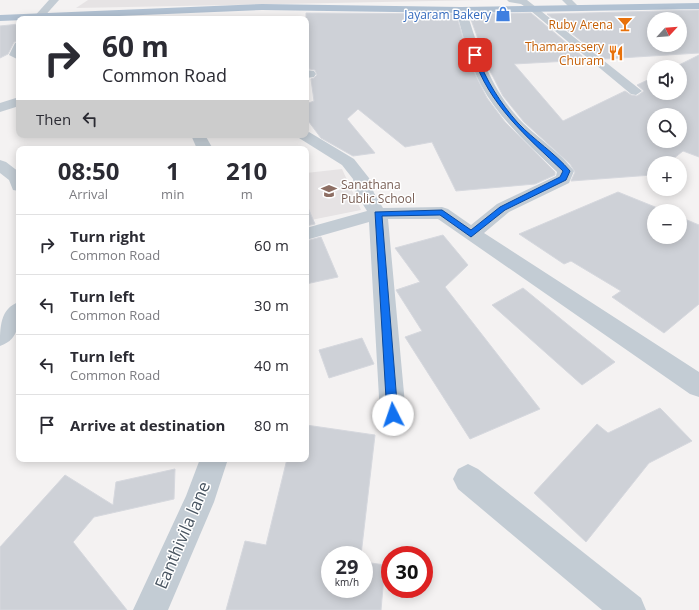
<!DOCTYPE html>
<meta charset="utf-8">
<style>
:root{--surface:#fff;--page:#f2f2f3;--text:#2b2b33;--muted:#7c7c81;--line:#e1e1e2}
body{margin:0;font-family:"Open Sans",sans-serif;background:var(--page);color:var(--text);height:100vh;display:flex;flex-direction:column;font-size:15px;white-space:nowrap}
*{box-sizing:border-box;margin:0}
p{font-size:13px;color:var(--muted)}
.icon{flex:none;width:22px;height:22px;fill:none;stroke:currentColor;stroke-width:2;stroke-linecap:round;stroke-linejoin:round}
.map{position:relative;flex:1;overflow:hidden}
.details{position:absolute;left:16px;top:146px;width:293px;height:316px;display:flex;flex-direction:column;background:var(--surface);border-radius:8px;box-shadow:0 2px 10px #0003}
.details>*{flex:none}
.banner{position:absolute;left:16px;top:16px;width:293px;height:122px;border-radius:8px;box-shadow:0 2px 10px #0003;background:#fff;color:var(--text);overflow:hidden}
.needle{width:26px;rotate:64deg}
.buttons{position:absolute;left:647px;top:12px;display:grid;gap:8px}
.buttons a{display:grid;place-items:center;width:40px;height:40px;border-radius:50%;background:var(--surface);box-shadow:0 2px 10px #0003;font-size:20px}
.speed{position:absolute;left:321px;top:546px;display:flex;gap:8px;font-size:20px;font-weight:700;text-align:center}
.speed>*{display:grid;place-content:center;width:52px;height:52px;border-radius:50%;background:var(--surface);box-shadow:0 2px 10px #0003;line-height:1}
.speed small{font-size:10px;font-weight:400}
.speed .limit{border:6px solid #d22;background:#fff;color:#111}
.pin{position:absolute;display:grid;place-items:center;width:34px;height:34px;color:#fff;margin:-17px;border-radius:8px;box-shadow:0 2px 6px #0006}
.me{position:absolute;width:44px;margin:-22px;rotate:356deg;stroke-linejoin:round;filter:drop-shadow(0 0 3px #0008)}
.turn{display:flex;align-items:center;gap:14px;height:84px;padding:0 20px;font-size:18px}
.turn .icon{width:52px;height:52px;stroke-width:2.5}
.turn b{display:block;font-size:28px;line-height:34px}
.then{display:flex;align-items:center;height:38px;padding:0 20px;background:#0003;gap:8px;font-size:15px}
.eta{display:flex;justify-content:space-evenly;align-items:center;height:68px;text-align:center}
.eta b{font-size:24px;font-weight:700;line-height:28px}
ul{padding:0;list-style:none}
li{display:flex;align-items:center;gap:12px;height:60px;padding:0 20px;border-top:1px solid var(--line)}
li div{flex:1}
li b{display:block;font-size:15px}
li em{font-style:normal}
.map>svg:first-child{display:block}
</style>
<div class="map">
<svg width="699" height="610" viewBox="0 0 699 610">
<rect width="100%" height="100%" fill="#f4f2f2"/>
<!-- education -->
<g fill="#e6e3e4">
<polygon points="88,0 485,0 76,8"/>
<polygon points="342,169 361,210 306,221 306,173"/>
</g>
<!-- building -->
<g fill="#ced1d7" stroke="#d6d8de" fill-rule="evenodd">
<path d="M699 10V53L604 59 547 14ZM654 19H680V45H654Z"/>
<polygon points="306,13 456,14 472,68 487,98 505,122 555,172 555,175 535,184 456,191 432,142 405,147 358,109 347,119 375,153 353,156 321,138 306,118 306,104 314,101 311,79 314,78 317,75 315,70 309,69 306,48"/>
<path d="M531 13 587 60 514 64 563 121 625 91 631 95 637 96 644 91 637 85 654 77V93H680V67H675L699 55V157L683 151 668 163H654V174L652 175 571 181 575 172 570 164 524 122 503 96 489 69 469 14ZM654 115H680V141H654Z"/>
<polygon points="19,24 19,41 14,42 8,54 0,58 0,26"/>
<polygon points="618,192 665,211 654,211 654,237 680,237 680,217 699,225 699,304 664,333 612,297 621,291 571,261 564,264 519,234"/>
<polygon points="306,203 315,224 306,226"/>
<polygon points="443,235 468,265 445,287 540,409 470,439 405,337 422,331 396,290 420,282 395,248"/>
<polygon points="321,237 338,277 306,284 306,241"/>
<polygon points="523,288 572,328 615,362 582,385 492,305"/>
<polygon points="362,338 374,364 329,378 319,350"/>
<polygon points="660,408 692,441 649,463 586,542 534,493 597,424 608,433"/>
<polygon points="306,425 375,435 361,555 330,555 330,589 364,589 364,562 385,565 381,610 226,610 245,541 266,545 287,459 306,459"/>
<polygon points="175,469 174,499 94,517 73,542 127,610 0,610 0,547 65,475 113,505 116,482"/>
</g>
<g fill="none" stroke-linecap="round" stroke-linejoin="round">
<!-- minor -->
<g fill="#c3ccd4" fill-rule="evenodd">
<polygon points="49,0 59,0 42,19 32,19"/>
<polygon points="507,0 527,0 642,91 636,95 631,94 531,11 521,4 509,2"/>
<polygon points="562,0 572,0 579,7 574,10 571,9"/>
<path d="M461 7 466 10C480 53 490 89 523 123 538 138 563 155 574 171L569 183 509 212 484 233 699 372V397L690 394 438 219H388L406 415 402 424 393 427 384 424 380 415 369 222 306 240V228L367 211 356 193 353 179 342 165 299 138 297 135H306V131L309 132 354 159 369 178 374 193 383 208 442 207 448 209 471 225 497 204 556 176 557 172C529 145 500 120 481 85 469 62 463 35 456 10Z"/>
<polygon points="19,42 19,60 9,55 15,43"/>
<polygon points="306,70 314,71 316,74 314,77 306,78"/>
<polygon points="19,97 19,106 0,112 0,103"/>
<polygon points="191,135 205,135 213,149 197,149"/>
<polygon points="0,160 6,162 19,172 19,191 13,190 9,180 0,173"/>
<path d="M19 302C19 320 21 339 0 346 0 328 0 308 19 302Z"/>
<polygon points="200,459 228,459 214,502 168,610 133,610 186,496"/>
<polygon points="468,464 478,469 641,598 646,610 602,610 458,489 453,479 458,469"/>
</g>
<!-- major -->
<polygon fill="#b1c1d2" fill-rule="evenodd" points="699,3 699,9 461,13 262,10 0,21 0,15 262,4 461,7"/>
</g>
<!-- route -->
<path fill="#1171f0" stroke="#0b499c" d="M475 53 477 55C485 79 501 104 518 123 534 140 555 153 570 171L566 180 505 210 471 237 440 215 382 216 398 415 397 418 393 420 389 418 387 415 375 212 442 210 471 230 500 207 560 177 563 171C527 137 488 104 473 55Z"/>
<!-- icons -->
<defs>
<symbol id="shop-bare" viewBox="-9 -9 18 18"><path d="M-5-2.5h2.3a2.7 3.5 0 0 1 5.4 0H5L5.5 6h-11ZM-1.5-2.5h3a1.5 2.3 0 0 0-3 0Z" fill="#3f7fe0" stroke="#fff" stroke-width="2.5" paint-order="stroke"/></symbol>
<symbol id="bar-bare" viewBox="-9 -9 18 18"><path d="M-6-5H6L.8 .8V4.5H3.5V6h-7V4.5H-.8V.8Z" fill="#e8710a" stroke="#fff" stroke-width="2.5" paint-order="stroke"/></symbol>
<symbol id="restaurant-bare" viewBox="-9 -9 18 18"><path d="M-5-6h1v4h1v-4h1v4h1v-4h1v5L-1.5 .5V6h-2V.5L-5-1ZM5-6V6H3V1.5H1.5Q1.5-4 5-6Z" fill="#e8710a" stroke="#fff" stroke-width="2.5" paint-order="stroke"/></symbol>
<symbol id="school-bare" viewBox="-9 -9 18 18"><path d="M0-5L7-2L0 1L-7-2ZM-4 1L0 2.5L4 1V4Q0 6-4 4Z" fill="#8d6e63" stroke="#fff" stroke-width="2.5" paint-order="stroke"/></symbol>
</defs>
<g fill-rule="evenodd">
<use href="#shop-bare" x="492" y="3" width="22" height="22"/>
<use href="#bar-bare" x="614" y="13" width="22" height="22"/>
<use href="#restaurant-bare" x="605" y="42" width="22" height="22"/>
<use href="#school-bare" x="318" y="180" width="22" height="22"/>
</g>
<g text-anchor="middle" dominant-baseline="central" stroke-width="3" stroke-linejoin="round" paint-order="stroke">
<!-- far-shop labels -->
<g font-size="12" fill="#366cbe" stroke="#fff" text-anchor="end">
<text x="491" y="14">Jayaram Bakery</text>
</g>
<!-- far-food labels -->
<g font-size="12" fill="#c56008" stroke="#fff" text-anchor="end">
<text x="613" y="24">Ruby Arena</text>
<text x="604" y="46">Thamarassery<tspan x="604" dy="14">Churam</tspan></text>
</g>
<!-- far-education labels -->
<g font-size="12" fill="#785e54" stroke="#fff" text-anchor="start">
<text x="341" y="184">Sanathana<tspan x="341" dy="14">Public School</tspan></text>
</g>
<!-- near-street labels -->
<g font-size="17" fill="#495561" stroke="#fff">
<text transform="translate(182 535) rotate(-67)">Eanthivila lane</text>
</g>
</g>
</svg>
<div class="buttons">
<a><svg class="needle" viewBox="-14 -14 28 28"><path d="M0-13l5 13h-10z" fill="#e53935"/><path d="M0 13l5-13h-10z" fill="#7c7c81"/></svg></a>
<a><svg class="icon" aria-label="sound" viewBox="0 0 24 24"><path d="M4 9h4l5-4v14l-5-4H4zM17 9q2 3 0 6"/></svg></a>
<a><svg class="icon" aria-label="search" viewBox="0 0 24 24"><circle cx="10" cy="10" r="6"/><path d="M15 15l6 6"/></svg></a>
<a>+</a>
<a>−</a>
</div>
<div class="speed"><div>29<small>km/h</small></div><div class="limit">30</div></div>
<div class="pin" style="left:475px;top:55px;background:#d93025"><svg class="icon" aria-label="arrive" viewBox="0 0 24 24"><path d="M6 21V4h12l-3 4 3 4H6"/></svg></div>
<svg class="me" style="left:393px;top:415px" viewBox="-20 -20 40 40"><circle r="19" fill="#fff"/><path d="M0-13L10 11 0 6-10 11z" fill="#1171f0"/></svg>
<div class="banner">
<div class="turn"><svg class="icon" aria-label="right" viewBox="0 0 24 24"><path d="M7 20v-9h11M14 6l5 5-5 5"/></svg><div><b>60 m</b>Common Road</div></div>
<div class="then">Then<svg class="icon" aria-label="left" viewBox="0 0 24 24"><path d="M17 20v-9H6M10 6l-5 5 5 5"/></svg></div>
</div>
<section class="details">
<div class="eta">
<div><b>08:50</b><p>Arrival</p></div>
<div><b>1</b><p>min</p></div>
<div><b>210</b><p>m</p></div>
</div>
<ul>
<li><svg class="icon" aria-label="right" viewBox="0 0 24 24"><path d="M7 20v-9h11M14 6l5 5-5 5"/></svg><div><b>Turn right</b><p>Common Road</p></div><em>60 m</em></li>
<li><svg class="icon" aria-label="left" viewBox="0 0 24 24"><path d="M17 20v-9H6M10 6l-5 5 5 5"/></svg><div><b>Turn left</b><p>Common Road</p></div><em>30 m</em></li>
<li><svg class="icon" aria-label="left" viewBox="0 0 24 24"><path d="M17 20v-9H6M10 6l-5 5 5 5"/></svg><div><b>Turn left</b><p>Common Road</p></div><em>40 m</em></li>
<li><svg class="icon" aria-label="arrive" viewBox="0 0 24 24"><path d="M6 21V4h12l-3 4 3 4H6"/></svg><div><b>Arrive at destination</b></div><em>80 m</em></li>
</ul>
</section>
</div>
